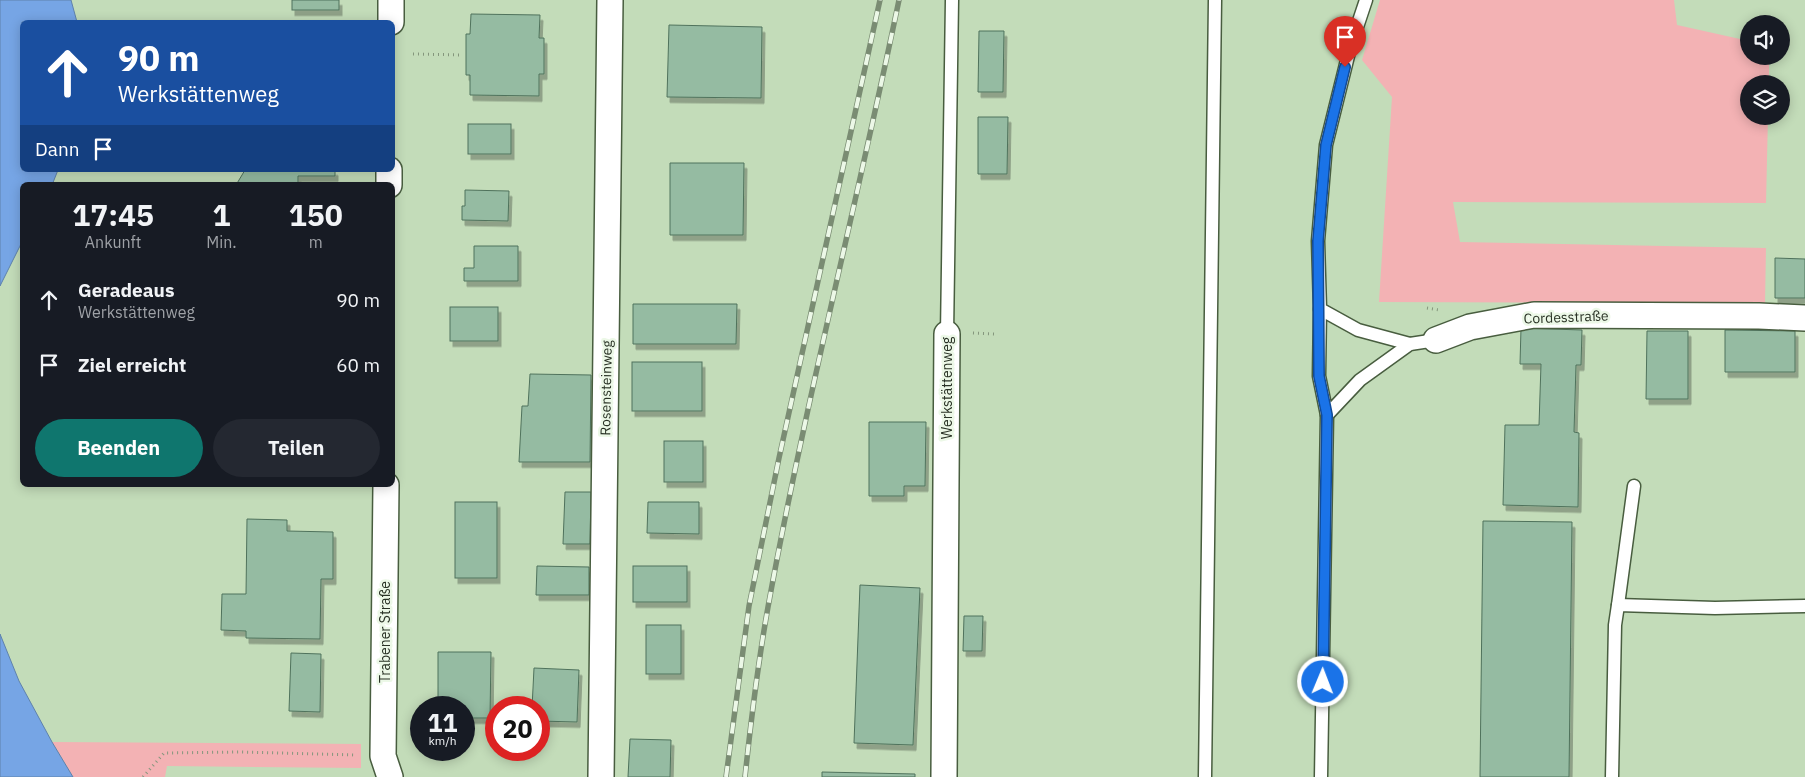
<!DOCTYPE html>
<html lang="de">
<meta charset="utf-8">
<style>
:root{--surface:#171b24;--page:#242831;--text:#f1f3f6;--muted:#9ea1a6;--accent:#0f766e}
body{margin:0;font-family:"IBM Plex Sans",sans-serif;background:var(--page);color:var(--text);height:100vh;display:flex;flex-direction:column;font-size:19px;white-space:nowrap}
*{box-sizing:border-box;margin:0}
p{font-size:16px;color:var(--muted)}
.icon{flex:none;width:28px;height:28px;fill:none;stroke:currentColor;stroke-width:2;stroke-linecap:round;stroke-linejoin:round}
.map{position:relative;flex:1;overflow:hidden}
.drawer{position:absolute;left:20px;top:182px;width:375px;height:305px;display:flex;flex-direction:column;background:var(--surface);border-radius:8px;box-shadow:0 2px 12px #0003}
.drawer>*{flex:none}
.top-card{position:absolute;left:20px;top:20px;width:375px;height:152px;border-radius:8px;box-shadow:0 2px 12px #0003;background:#1a4fa0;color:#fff;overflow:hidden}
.buttons{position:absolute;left:1740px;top:15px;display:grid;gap:10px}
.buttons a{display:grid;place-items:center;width:50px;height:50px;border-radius:50%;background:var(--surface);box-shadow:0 2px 12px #0003;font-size:25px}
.speed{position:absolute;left:410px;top:696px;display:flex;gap:10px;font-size:25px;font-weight:700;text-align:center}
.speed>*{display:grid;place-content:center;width:65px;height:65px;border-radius:50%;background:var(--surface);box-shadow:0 2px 12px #0003;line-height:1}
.speed small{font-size:12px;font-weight:400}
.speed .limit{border:8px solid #d22;background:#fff;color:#111}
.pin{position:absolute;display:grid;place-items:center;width:42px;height:42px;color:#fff;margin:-51px -21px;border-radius:50% 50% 50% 0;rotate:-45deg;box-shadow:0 0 5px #0007}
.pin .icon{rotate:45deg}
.me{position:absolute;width:55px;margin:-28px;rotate:1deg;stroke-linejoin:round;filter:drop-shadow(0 0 4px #0008)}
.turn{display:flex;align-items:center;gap:18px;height:105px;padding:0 15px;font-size:22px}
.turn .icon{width:65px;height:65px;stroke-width:2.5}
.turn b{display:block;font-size:35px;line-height:42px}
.then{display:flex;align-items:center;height:48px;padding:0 15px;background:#0003;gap:10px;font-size:19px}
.eta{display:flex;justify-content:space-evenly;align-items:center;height:85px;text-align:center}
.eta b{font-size:30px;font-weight:800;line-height:35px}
.cta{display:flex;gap:10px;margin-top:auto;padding:10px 15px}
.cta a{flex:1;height:58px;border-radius:30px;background:var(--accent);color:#fff;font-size:20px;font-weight:800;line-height:58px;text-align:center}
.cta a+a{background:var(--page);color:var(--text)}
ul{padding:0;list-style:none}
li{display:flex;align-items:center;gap:15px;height:65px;padding:0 15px}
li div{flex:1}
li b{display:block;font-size:19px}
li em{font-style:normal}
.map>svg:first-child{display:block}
</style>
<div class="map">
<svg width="1805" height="777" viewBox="0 0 1805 777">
<defs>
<filter id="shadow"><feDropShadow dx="3" dy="5.5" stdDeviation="0" flood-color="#0004"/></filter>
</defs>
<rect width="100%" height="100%" fill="#c3dcb9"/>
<!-- green -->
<g fill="#f3b2b4">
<polygon points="1380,0 1674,0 1677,25 1749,41 1749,56 1769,56 1769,84 1749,84 1749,116 1768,116 1766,203 1453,202 1460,242 1766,248 1765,303 1379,302 1392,97 1362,60"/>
<polygon points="52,742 361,744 361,768 167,766 165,777 73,777"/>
</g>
<!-- water -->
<g fill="#76a5e5" stroke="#5f82ab">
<polygon points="0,0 71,0 77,22 22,22 22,170 58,170 52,185 22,185 22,242 0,286"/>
<polygon points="0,634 19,681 52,742 73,777 0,777"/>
</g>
<!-- building -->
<g fill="#95bba2" stroke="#4f725c" filter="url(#shadow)">
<rect x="292" y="0" width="47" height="10"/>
<polygon points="471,14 540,15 539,38 544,38 544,74 539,74 539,96 470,95 470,75 466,75 466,34 470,34"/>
<polygon points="669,25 762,27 761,98 667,97"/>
<polygon points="979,31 1004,31 1003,92 978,92"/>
<polygon points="978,117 1008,117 1007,174 978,174"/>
<rect x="468" y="124" width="43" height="30"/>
<polygon points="670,163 744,163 743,235 670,235"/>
<polygon points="245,170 335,170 335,176 298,176 298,185 236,185"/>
<polygon points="465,190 509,191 508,221 462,220 462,206 465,206"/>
<polygon points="474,246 518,246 518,281 464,281 464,268 474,268"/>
<polygon points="1775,258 1805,259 1805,298 1775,298"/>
<polygon points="633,304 737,304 736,344 633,344"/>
<rect x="450" y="307" width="48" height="34"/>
<polygon points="1521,328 1582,330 1581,365 1576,365 1574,432 1579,433 1578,507 1503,505 1505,425 1539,425 1541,364 1520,364"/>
<polygon points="1725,330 1795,331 1795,372 1725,372"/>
<polygon points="1647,331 1688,331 1688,399 1646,399"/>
<rect x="632" y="362" width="70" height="49"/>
<polygon points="530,374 591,375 590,462 519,462 522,406 528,406"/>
<polygon points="869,422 926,422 925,486 904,486 904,496 869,496"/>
<rect x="664" y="441" width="39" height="41"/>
<polygon points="565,492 591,492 590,544 563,544"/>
<rect x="455" y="502" width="42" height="76"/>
<polygon points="648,502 699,502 699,534 647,533"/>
<polygon points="247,519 287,520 287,531 333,532 333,579 321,579 320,639 246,638 246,631 221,630 222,594 246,594"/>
<polygon points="1483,521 1572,522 1569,777 1480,777"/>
<polygon points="537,566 589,567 589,595 536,595"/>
<rect x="633" y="566" width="54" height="36"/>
<polygon points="860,585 920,588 913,745 854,743"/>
<polygon points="964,616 983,616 982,651 963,651"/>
<rect x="646" y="625" width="35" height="49"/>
<polygon points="438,652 491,652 490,718 464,718 464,708 438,708"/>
<polygon points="291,653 321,654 320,712 289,711"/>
<polygon points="534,668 579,670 577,722 539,721 539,708 532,708"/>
<polygon points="630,739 671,740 670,777 628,777"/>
<polygon points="822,772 915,774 915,777 822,777"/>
</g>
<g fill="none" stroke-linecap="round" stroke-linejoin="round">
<defs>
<g id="lane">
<polyline points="1366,0 1350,48 1326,145 1318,241 1320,309 1358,330 1410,344"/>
<polyline points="1320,309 1319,376 1327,415 1360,380 1410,344 1436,340"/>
<polyline points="947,334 952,0"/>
<polyline points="1618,605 1634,486"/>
<polyline points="1205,777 1215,0"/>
<polyline points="1321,777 1327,415"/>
<polyline points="1612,777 1615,625 1618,605 1715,608 1805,606"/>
</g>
<g id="street">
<polyline points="391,22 391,0"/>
<polyline points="389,185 389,170"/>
<polyline points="1436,340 1470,327 1534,315 1759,316 1805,318"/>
<polyline points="386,485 383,756 390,777"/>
<polyline points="601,777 610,0"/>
<polyline points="944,777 947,334"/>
</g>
</defs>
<!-- lane casing -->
<use href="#lane" stroke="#485d3f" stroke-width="15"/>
<!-- street casing -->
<use href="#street" stroke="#485d3f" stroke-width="28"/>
<!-- path -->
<g stroke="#84967c" stroke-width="3" stroke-dasharray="1 4" stroke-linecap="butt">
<polyline points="413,54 463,55"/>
<polyline points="1427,308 1439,310"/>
<polyline points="973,333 995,334"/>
<polyline points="143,777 164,753 239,752 357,755"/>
</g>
<!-- lane -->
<use href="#lane" stroke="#fff" stroke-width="12"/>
<!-- street -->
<use href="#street" stroke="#fff" stroke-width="25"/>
<defs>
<g id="rail">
<polyline points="726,777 749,606 779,458 880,0"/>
<path d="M745 777C751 720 758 663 768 607 805 404 857 203 899 0"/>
</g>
</defs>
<!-- rail casing -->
<use href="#rail" stroke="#7a8c73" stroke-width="5.5"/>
<!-- rail -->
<use href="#rail" stroke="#ecf8e7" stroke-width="4" stroke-dasharray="11" stroke-linecap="butt"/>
</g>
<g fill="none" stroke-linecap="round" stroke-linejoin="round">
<defs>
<polyline id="route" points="1323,682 1327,415 1319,376 1318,241 1326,145 1345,67"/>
</defs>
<!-- route casing -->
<use href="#route" stroke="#114b97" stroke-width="12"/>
<!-- route -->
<use href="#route" stroke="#1a73e8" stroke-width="9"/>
</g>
<g text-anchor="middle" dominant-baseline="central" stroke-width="5" stroke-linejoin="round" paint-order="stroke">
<!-- street labels -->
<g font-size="14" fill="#293225" stroke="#ecf8e7">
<text transform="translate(1566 317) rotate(-2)">Cordesstraße</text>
<text transform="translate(606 388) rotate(-89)">Rosensteinweg</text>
<text transform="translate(947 388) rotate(-90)">Werkstättenweg</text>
<text transform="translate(385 632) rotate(-90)">Trabener Straße</text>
</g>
</g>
</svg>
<div class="buttons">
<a><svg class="icon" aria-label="sound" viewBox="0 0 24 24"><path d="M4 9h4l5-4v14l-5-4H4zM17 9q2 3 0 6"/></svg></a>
<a><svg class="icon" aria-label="layers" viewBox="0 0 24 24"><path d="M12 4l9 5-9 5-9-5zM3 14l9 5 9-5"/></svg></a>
</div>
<div class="speed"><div>11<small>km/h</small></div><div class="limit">20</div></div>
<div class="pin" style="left:1345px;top:67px;background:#d93025"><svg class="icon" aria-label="arrive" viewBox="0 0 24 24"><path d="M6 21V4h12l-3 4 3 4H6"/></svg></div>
<svg class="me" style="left:1323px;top:682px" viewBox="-20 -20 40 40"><circle r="17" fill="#1a73e8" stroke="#fff" stroke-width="3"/><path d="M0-11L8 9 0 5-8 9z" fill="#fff"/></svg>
<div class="top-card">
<div class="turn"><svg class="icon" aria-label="ahead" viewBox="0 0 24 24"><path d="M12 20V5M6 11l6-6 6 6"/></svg><div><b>90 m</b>Werkstättenweg</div></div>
<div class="then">Dann<svg class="icon" aria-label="arrive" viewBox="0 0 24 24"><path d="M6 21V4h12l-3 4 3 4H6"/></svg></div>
</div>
<section class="drawer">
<div class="eta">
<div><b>17:45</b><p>Ankunft</p></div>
<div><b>1</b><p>Min.</p></div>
<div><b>150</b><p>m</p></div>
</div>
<ul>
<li><svg class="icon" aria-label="ahead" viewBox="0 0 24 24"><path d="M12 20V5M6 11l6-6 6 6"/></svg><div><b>Geradeaus</b><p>Werkstättenweg</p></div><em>90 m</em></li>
<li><svg class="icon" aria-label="arrive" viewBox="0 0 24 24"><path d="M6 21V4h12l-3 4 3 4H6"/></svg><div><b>Ziel erreicht</b></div><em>60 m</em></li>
</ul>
<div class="cta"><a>Beenden</a><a>Teilen</a></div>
</section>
</div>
